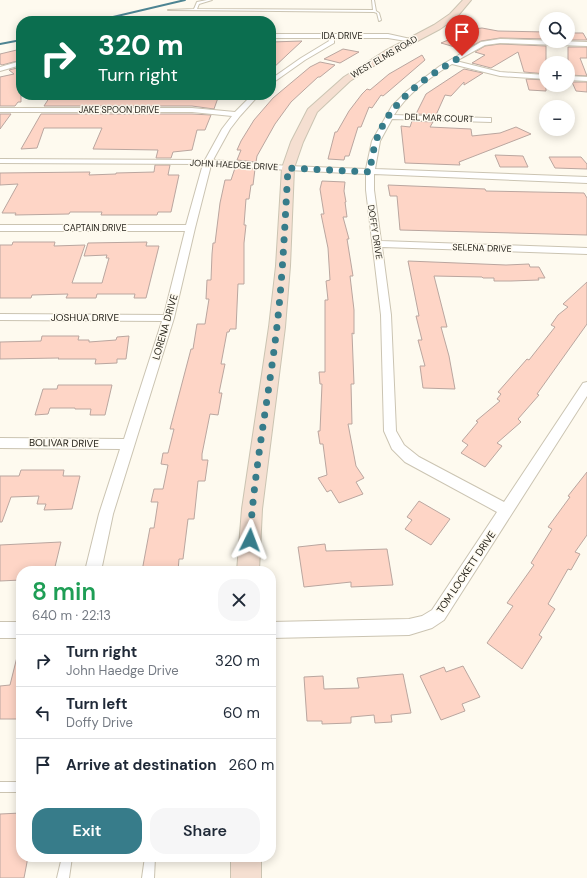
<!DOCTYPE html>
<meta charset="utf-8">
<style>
:root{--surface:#fff;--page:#f6f6f7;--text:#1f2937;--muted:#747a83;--line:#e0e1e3;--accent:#377c8a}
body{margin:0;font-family:"DM Sans",sans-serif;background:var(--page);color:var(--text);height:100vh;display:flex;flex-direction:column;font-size:15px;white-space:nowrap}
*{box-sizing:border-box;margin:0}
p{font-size:13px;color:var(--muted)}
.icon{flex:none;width:22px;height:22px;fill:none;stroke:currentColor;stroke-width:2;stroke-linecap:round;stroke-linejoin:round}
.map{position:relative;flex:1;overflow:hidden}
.side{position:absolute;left:16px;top:566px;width:260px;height:296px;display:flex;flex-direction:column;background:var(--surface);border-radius:16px;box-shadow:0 2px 10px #0003}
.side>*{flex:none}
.banner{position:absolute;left:16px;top:16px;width:260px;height:84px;border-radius:16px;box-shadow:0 2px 10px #0003;background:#0b6e4f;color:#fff;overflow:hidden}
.buttons{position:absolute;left:539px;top:12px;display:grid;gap:8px}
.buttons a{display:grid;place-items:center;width:36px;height:36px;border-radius:50%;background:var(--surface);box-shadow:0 2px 10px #0003;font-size:20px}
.pin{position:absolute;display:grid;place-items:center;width:34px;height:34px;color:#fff;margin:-41px -17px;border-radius:50% 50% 50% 0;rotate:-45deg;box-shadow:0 0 4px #0007}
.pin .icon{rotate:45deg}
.me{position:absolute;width:44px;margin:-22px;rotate:3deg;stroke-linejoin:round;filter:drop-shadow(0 0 3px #0008)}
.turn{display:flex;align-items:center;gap:14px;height:84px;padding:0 16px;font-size:18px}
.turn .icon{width:52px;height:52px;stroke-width:2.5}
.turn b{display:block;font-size:28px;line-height:34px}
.round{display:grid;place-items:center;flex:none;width:42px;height:42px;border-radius:16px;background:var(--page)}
.head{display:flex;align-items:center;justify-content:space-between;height:68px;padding:0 16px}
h1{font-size:24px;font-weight:600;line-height:30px;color:#1e9e55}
.primary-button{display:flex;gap:8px;margin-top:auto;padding:8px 16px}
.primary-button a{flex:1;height:46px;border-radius:16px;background:var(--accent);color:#fff;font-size:16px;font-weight:600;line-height:46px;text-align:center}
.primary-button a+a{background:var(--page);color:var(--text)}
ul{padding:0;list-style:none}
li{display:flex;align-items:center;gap:12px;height:52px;padding:0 16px;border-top:1px solid var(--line)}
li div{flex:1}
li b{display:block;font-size:15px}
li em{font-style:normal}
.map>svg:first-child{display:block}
</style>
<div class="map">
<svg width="587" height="878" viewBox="0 0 587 878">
<rect width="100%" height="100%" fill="#fefaef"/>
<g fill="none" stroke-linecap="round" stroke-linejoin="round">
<!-- stream -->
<g stroke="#4d8492" stroke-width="2">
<polyline points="96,21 185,0"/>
<polyline points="0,44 21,40"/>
</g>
</g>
<!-- building -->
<g fill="#fed5c6" stroke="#baa69f">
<polygon points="482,28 498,31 546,32 546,39 500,38 481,41 465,50 441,43 474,29"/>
<polygon points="568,29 570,33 583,33 587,40 568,40"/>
<polygon points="302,41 288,54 271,70 271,42"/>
<polygon points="500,44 546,46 546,74 524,72 518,52 491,68 472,63 485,55 475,52 485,46"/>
<polygon points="568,47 587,47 587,58 580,58 587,76 570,75 568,70"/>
<polygon points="21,49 21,60 2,65 0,64 0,54"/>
<polygon points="343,49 359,52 340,63 324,59"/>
<polygon points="422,55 425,60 389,91 383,96 381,95 372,108 369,107 361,127 358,127 349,156 345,156 344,160 328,159 335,132 337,132 349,111 362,94 367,89 370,90 389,74"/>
<polygon points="320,62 335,65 320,77 318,77 291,102 275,124 257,156 256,162 237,160 241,150 237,150 241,141 254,120 273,98 310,67"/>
<polygon points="21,67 21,102 18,102 15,106 0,106 0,77 14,74 9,70"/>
<polygon points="464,69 483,73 464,85 464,82 451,96 445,95 436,115 416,114 426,94"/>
<polygon points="526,79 546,80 546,91 529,90"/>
<polygon points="572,82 587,82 587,92 576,91"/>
<polygon points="51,95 219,95 214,109 192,106 44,106"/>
<polygon points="0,114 11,114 0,129"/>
<polygon points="41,114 192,114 211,115 205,130 197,130 192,150 173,152 171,158 156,158 158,150 93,149 102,128 44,128 37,148 21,149"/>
<polygon points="412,121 433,122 430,127 471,129 472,136 500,133 516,127 531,134 459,162 460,165 405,163 401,126 410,127"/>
<polygon points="495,155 523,156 528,167 500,167"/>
<polygon points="549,157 581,157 587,164 587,169 555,168"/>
<polygon points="155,165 170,165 168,175 179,175 171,212 158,212 157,215 101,215 102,212 70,212 69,214 15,215 16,213 2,213 18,184 0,185 0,173 90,172 89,175 116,174 116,173 154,172"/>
<polygon points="235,168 255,169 253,185 251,185 249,199 246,199 244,225 246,225 244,243 244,284 238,284 236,329 230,329 229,332 227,332 221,364 225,364 219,393 222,393 218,415 210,414 202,454 202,460 208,460 205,481 198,481 194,519 188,519 183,559 179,559 178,571 142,571 150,528 154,528 158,502 151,502 154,489 163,489 168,465 161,464 163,453 168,453 174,429 170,429 191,349 193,349 197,324 205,324 209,299 206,299 207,280 211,280 212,254 213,243 215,243 220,203 225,180 231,180"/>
<polygon points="322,181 345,182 344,191 346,202 345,202 347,217 343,217 349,239 347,239 353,276 350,276 354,310 354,334 352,333 354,384 351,384 352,424 348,424 356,466 364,478 356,482 363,494 339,503 331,490 327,492 318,478 327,475 323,444 320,444 318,431 320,431 322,384 320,384 319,372 325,372 325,300 328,300 326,281 330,280 328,248 321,214 324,214 320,189"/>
<polygon points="388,185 485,189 486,191 584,193 587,198 587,235 400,230 397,196 390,196"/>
<polygon points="13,242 55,242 54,246 85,245 72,283 102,283 109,258 106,258 107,255 84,256 88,243 147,242 146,246 159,246 146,298 134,298 135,294 97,294 96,298 66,298 68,294 32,295 31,298 0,298 0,245 12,245"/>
<polygon points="408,261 506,265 529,264 530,267 539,267 545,278 538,278 539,280 511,281 494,281 494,278 483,278 482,277 434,276 447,327 441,327 449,356 455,389 423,388 420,366 425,366 418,340 422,340 416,316 419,316"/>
<polygon points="587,282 587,324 537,394 539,395 518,419 521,422 497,443 502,446 485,467 461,453 468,445 462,441 478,422 476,421 500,401 497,399 501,394 498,392 527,359 529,360 555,327 551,325 558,315 568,307 563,304"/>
<polygon points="42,336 79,336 78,340 89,340 89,342 116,340 117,337 129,336 126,359 117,359 117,363 95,364 96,359 58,359 59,358 0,359 0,342 41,341"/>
<polygon points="58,385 112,385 105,415 90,415 91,409 75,409 75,408 50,408 48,414 35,415 43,389 57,389"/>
<polygon points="21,470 64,470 63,476 80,476 72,509 44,510 46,504 37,504 39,496 11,497 2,522 0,522 0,476 19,476"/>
<polygon points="587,472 587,535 575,552 580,554 571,570 568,569 548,604 555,609 539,635 542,637 522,669 487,643 513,606 507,603 534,565 531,563 552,529 548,527 570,497 568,496"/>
<polygon points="419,501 450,519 431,545 405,529 412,520 407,517"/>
<polygon points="61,542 54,571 21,571 21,580 0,581 0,545"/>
<polygon points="325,544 326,551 387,549 393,585 351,587 351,582 304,587 298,547"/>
<polygon points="17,657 21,657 21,719 0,719 0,686 10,685"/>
<polygon points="463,666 480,697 462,704 465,711 441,720 420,676 444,667 446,672"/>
<polygon points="403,674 411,713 391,715 392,722 375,723 374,715 351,717 351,723 322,724 322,721 307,721 304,677 323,676 324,689 359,688 357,678"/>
<polygon points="21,813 21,857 28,857 24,878 0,878 0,814"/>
</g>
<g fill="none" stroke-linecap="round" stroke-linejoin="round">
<defs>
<g id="service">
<polygon points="207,0 212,0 199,4 197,9 373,10 372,0 374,0 376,11 379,13 381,20 379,21 377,13 374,12 168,10 194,9 197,2"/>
<rect x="0" y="782" width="21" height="10"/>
<polygon points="62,857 72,857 69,878 57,878"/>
<polygon points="145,857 155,857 154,878 142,878"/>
</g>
<g id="minor">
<polygon points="271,34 388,34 415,40 412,42 388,38 334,38 334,43 305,60 271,84 271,79 301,58 329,41 328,38 271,38"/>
<path d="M500 39 587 42V46L500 43 485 45 456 61 500 72 546 75V79L500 76 452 64C430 77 407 94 394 115L488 118H491V122L392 119 380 141 375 169 587 177V183L374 174V190L381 241 587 248V254L382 247 391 315 396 431 404 445 419 457 504 502 583 383 587 382V396L444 620 432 628 409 635 271 638V622L409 619 422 616 432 610 497 512 405 462 392 449 384 431 381 315 366 190V174L288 170 211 165 195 228 174 318 113 514 101 571H85L99 514 120 449 0 448V438L124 439 162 321 0 320V314L164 315 185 231H0V225H186L203 164 0 163V159L205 160 222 129 232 116 192 112H0V108H192L235 112 252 95H259L240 116 230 129 213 160 288 166 366 169 372 141 392 106 407 91 440 66 481 42Z"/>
<polygon points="21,61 21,65 0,71 0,67"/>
<polygon points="568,76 587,77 587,81 568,80"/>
<rect x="0" y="622" width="21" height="16"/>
</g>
<g id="secondary">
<polygon points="463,0 471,0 456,18 440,29 391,55 350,81 317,112 303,142 294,168 290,266 285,327 262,509 259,571 237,571 242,509 269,327 276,266 282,168 291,142 308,109 344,77 385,51 434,25 450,14"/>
<rect x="231" y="857" width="30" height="21"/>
</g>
</defs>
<!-- service casing -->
<use href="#service" stroke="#cbc4b2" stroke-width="2"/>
<!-- minor casing -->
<use href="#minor" stroke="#cbc4b2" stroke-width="2"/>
<!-- secondary casing -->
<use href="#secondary" stroke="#cbc4b2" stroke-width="2"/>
<!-- service -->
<use href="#service" fill="#fff" fill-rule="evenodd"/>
<!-- minor -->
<use href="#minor" fill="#fff" fill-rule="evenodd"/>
<!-- secondary -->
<use href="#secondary" fill="#f5dfd1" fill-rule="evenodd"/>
</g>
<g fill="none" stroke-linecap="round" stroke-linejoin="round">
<!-- route -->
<path stroke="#377c8a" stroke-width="7" stroke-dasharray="0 12.6" d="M250 540C254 468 269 397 277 326 283 273 285 221 288 168L370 172C371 162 373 151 376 141 390 100 426 77 462 56"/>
</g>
<g text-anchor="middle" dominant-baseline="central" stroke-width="3" stroke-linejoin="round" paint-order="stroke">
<!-- far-street labels -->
<g font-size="9" fill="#26231c" stroke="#fefaef">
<text x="342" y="36">IDA DRIVE</text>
<text transform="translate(384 57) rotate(-30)">WEST ELMS ROAD</text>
<text x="119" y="110">JAKE SPOON DRIVE</text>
<text transform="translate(439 118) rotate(2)">DEL MAR COURT</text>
<text transform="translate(234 165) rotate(3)">JOHN HAEDGE DRIVE</text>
<text x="95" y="228">CAPTAIN DRIVE</text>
<text transform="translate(375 232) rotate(81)">DOFFY DRIVE</text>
<text transform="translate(482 248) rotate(2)">SELENA DRIVE</text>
</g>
<!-- street labels -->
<g font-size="10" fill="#26231c" stroke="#fefaef">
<text x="85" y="317">JOSHUA DRIVE</text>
<text transform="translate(165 327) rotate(-74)">LORENA DRIVE</text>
<text transform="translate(64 443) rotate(1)">BOLIVAR DRIVE</text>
<text transform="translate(466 572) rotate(-56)">TOM LOCKETT DRIVE</text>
</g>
</g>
</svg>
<div class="buttons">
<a><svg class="icon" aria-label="search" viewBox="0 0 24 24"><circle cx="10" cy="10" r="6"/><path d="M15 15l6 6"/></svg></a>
<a>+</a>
<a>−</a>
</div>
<div class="pin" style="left:462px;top:56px;background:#d93025"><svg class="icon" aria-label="arrive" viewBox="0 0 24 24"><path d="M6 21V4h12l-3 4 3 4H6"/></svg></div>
<svg class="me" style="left:250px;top:540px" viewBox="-20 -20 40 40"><path d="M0-17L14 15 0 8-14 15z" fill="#377c8a" stroke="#fff" stroke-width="4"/></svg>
<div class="banner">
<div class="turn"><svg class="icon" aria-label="right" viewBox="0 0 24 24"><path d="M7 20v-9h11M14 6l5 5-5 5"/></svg><div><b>320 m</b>Turn right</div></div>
</div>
<section class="side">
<div class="head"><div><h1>8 min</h1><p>640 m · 22:13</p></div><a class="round"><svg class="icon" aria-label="close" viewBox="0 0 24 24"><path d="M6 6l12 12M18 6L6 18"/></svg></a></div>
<ul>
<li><svg class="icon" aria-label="right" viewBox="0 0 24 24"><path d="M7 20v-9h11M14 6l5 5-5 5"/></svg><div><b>Turn right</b><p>John Haedge Drive</p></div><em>320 m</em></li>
<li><svg class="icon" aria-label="left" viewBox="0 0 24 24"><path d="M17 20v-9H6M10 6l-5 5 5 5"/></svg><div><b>Turn left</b><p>Doffy Drive</p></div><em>60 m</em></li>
<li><svg class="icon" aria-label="arrive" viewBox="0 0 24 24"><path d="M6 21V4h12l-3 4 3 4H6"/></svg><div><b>Arrive at destination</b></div><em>260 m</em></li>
</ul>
<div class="primary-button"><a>Exit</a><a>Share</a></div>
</section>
</div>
